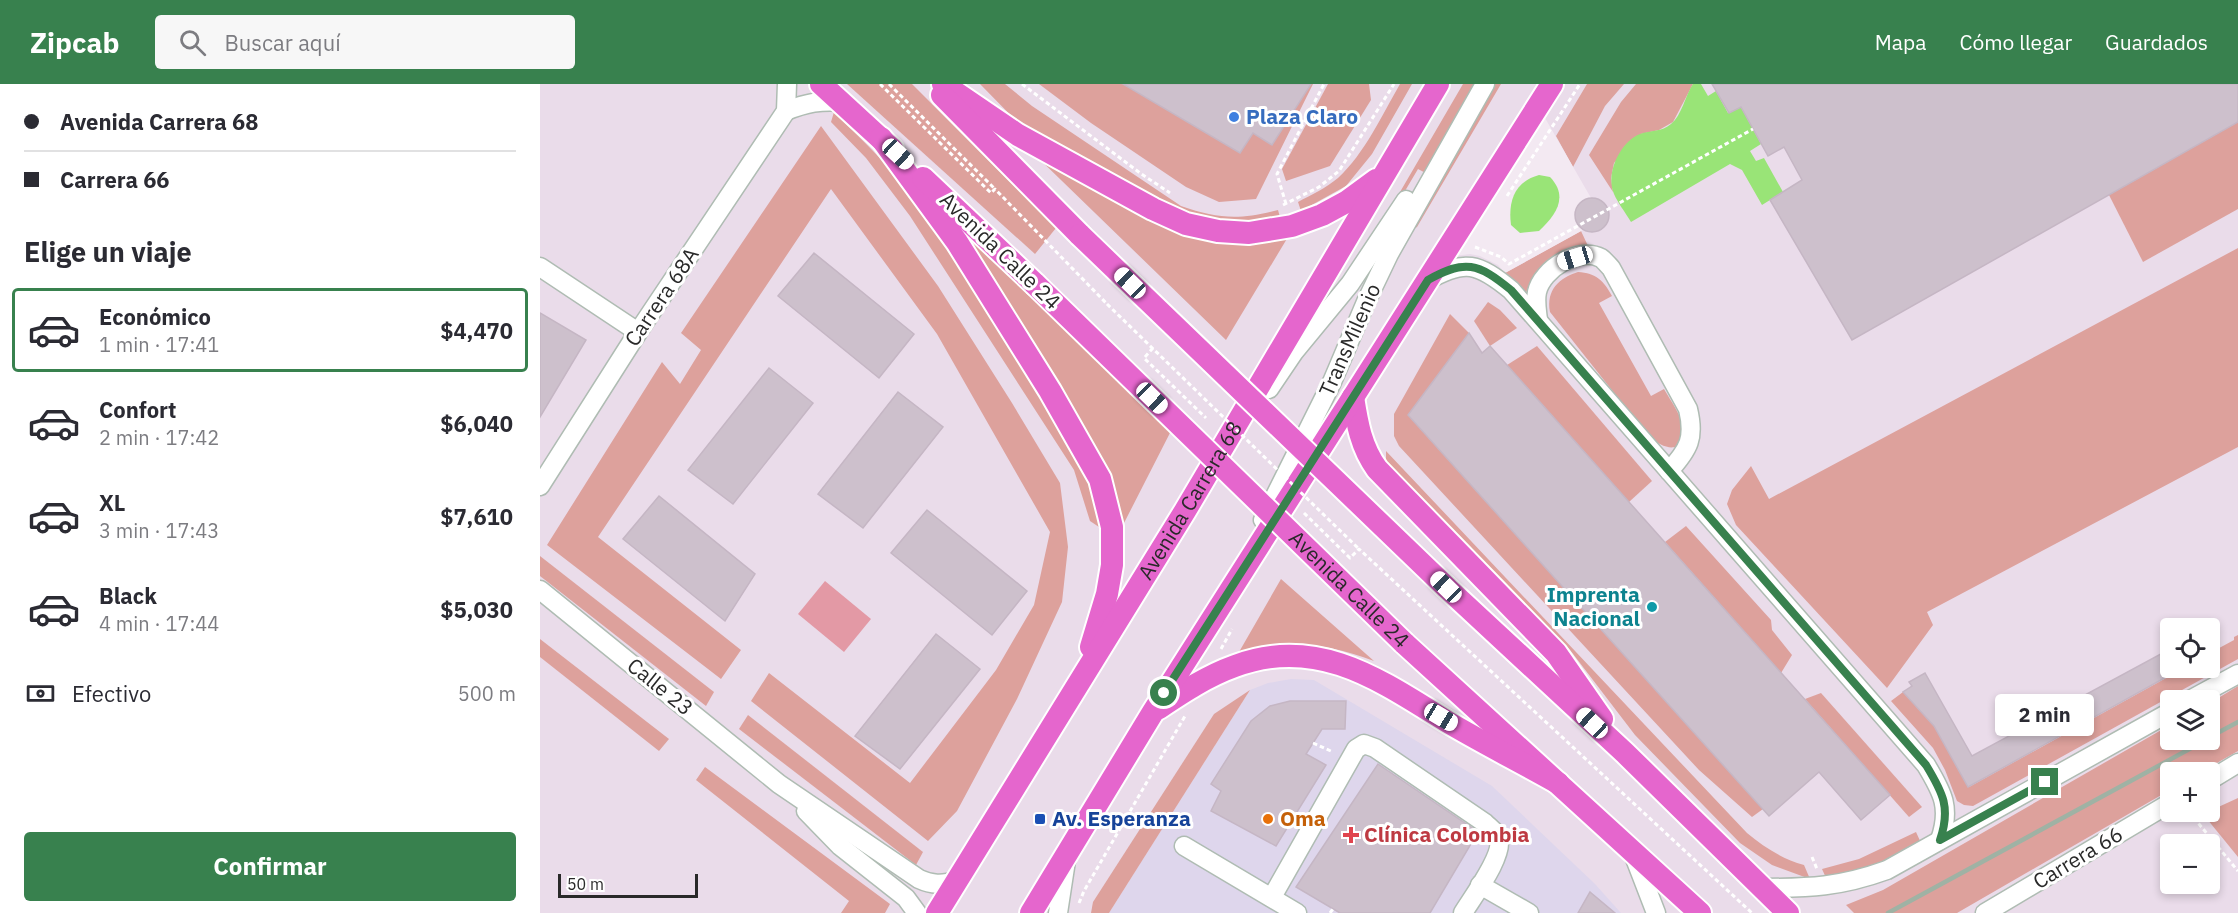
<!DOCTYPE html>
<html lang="es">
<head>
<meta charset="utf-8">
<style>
	body { margin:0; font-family:"IBM Plex Sans",sans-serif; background:#f7f7f7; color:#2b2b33; height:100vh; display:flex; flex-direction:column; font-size:22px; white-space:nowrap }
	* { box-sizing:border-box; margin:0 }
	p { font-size:20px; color:#7c7c81 }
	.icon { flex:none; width:33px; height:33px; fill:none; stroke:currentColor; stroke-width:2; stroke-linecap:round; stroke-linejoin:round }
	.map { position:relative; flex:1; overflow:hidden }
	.side { display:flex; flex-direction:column; background:#fff; width:540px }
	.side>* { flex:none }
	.hud { display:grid; align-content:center; height:132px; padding:0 24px; background:#fff }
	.fabs { position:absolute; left:1620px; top:534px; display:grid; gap:12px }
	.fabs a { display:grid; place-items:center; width:60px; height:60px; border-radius:6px; background:#fff; box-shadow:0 3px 9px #0003; font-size:30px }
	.scale { position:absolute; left:18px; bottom:15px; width:140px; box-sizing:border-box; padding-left:6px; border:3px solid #292929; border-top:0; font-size:16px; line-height:21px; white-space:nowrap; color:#292929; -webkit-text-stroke:4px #fff; paint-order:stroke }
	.end { position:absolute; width:27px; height:27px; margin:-14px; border:8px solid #38814e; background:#fff; box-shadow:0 0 0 3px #fff }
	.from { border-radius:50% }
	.bubble { position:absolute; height:42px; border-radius:6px; background:#fff; box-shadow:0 3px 9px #0003; font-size:20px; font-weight:700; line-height:42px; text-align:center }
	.car { position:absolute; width:18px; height:36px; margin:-18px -9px; border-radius:8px; box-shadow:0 0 4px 2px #0007; background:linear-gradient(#fff 24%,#345 0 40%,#fff 0 76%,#345 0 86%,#fff 0) }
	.hud b { display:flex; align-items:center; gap:21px; height:57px; font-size:22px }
	.hud b+b { border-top:2px solid #e1e1e2 }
	.hud i { width:15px; height:15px; background:#2b2b33 }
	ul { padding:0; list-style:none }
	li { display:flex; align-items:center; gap:18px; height:84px; margin:0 12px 9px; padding:0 12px; border:3px solid transparent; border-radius:6px }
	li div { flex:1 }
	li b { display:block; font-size:22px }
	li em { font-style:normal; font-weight:700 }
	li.active { border-color:#38814e }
	li>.icon { width:54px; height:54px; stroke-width:1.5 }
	h2 { padding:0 24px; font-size:27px; line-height:72px }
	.pay { display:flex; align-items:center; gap:15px; height:66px; padding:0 24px; font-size:22px }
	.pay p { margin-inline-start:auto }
	.cta { display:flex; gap:12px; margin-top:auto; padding:12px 24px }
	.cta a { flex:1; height:69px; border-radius:6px; background:#38814e; color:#fff; font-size:24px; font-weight:700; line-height:69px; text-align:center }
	header { display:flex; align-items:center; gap:36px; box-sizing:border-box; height:84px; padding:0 30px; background:#38814e; color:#fff }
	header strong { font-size:28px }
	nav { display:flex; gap:33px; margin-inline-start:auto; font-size:21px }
	.search { width:420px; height:54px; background:#f7f7f7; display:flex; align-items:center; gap:15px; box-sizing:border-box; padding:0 21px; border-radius:6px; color:#7c7c81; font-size:22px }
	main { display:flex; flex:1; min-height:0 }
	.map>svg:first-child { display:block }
	.medical { fill:#ded6ec }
	.green { fill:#dda19c }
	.pitch { fill:#e399a5 }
	.plaza { fill:#f3e9f2 }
	.water { fill:#99e477 }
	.building { fill:#cdc0cc; stroke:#c5b6c4; stroke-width:1.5 }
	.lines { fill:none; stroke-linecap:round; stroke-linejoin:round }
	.minor-casing { stroke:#afbcb3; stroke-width:21 }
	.major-casing { stroke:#fff; stroke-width:26 }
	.path { stroke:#fff; stroke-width:3; stroke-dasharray:4.5 3; stroke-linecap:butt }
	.minor { stroke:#fff; stroke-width:18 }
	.major { stroke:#e566cd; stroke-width:22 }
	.rail { stroke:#9fb2a4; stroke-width:4.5 }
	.major-bridge-casing { stroke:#fff; stroke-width:26; stroke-linecap:butt }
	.path-bridge { stroke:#fff; stroke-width:3; stroke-dasharray:4.5 3; stroke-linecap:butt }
	.major-bridge { stroke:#e566cd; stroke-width:22 }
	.route { stroke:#38814e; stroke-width:8 }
	.shop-dot { fill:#3f7fe0; stroke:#fff; stroke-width:2 }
	.culture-dot { fill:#0f9aa8; stroke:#fff; stroke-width:2 }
	.transit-dot { fill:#1a4fb4; stroke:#fff; stroke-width:2 }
	.food-dot { fill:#e8710a; stroke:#fff; stroke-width:2 }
	.health-dot { fill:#e0444e; stroke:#fff; stroke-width:2 }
	.labels { text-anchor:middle; stroke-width:6; stroke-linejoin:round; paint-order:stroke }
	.shop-label { font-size:21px; font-weight:bold; fill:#366cbe; stroke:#fff; text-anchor:start }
	.street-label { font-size:21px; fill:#292929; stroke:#fff }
	.culture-label { font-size:21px; font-weight:bold; fill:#0d838f; stroke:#fff; text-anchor:end }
	.transit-label { font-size:21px; font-weight:bold; fill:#164399; stroke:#fff; text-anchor:start }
	.food-label { font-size:21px; font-weight:bold; fill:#c56008; stroke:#fff; text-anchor:start }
	.health-label { font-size:21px; font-weight:bold; fill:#be3a42; stroke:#fff; text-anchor:start }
</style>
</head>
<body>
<header>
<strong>Zipcab</strong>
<div class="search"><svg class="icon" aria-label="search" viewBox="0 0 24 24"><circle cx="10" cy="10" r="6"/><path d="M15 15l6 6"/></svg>Buscar aquí</div>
<nav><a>Mapa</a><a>Cómo llegar</a><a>Guardados</a></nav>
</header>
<main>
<section class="side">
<div class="hud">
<b><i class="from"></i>Avenida Carrera 68</b>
<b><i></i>Carrera 66</b>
</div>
<h2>Elige un viaje</h2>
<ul>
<li class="active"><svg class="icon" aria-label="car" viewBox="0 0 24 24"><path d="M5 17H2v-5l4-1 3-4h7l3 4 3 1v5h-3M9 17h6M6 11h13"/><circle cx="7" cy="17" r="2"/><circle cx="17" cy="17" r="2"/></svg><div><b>Económico</b><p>1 min · 17:41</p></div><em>$4,470</em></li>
<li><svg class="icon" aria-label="car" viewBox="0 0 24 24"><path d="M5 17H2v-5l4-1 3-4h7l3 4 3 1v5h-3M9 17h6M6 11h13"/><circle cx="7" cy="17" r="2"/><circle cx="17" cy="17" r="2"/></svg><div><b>Confort</b><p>2 min · 17:42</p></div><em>$6,040</em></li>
<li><svg class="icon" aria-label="car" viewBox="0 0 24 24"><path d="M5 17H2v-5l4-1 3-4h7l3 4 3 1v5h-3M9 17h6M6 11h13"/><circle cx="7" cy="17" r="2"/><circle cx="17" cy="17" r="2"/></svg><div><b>XL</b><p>3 min · 17:43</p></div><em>$7,610</em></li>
<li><svg class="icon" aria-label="car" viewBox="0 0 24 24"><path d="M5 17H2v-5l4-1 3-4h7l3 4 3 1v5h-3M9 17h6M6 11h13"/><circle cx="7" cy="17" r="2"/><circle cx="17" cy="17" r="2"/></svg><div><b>Black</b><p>4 min · 17:44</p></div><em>$5,030</em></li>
</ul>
<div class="pay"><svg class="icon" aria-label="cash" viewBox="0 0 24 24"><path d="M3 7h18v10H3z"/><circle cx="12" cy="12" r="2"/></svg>Efectivo<p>500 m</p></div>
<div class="cta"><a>Confirmar</a></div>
</section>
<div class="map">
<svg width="1698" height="829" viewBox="0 0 1698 829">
	<rect width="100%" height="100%" fill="#eadcea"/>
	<polygon class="medical" points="751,595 774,596 952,702 1055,800 1081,829 569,829 710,606 728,599"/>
	<g class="green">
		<polygon points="307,0 372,0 516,144 495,170"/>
		<path d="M440,0H465L492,22L641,122C678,135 700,136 738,126L741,137L716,142L636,129L484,45Z"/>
		<polygon points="499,0 583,0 700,69 713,49 732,61 771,0 773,0 716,115 679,118 646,103 551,39"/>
		<polygon points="788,0 829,0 831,16 790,82 746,97 742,85"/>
		<path d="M860,0H872L832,70L806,102L761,127L758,118C771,111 786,104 798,94C825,69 842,31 860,0Z"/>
		<polygon points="923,0 961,0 877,143 872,146 897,95 878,85 849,134 846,132"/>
		<polygon points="1047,0 1084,0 1065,22 1033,83 1016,52"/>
		<polygon points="1096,0 1153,0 1133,38 1119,46 1101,50 1074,79 1071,94 1073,108 1049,71 1081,18"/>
		<path d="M294,28C323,57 354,86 378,119C436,202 484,290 538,375L548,398L562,445L550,437L534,386L370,132L326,74L291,38Z"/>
		<polygon points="1698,38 1698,125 1603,178 1569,111"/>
		<polygon points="281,42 398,202 472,319 520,399 528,463 522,518 477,615 417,727 388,757 211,617 229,589 370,699 456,586 494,521 510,448 397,250 291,105 58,453 201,566 181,595 7,461 122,278 140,300 161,266 141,249"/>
		<polygon points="489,65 638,144 748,153 686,256"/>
		<polygon points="410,133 632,345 583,441 579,419 566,384"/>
		<path d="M1041,147L1048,162C1021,175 996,180 986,209L965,189Z"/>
		<polygon points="1698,164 1698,363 1387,528 1393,541 1347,604 1196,441 1187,420 1192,406 1211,382 1229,415"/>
		<path d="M1038,188C1056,189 1064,197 1072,212L1059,219L1111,312L1124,305C1129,314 1143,334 1143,343C1145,372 1124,365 1109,353L1010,228C1006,206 1019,194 1038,188Z"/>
		<polygon points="948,218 960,226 977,244 950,262 934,237"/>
		<polygon points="910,230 929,249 868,331 1223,725 1212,733 1159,686 859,362 854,352 854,330"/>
		<polygon points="997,262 1112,397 1089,418 967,281"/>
		<path d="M846,367L1207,749C1224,763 1242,775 1264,781L1270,795L1232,781L1200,759L1095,651L1030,566L846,381Z"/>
		<polygon points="1146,442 1231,536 1232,546 1252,571 1241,589 1125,458"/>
		<polygon points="0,472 174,608 166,622 0,492"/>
		<path d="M741,495L834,577C780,557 755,558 699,568Z"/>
		<polygon points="1698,551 1698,575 1433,722 1424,721 1417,717 1405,686 1393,664 1351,617 1363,608 1394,642 1429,703 1644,584 1670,584 1670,569 1694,556 1694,553"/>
		<polygon points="0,555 129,655 119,667 0,573"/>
		<polygon points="1698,602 1698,667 1661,688 1630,688 1630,706 1417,829 1314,829 1306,821 1343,806 1630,641 1630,656 1670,656 1670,619"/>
		<polygon points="710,606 569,829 551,829 553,818 674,630"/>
		<polygon points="1281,609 1382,723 1369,733 1265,615"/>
		<polygon points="208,631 383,768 376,781 199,645"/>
		<polygon points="165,683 350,820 345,829 301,829 309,817 156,696"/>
		<polygon points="1698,714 1698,773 1663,730"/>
		<polygon points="1376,748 1381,759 1336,782 1287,796 1282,785 1319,775"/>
	</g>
	<polygon class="pitch" points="285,497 331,535 304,568 258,530"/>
	<polygon class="plaza" points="1005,34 1051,114 1042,117 1035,126 1035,137 1043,146 965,189 958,181 940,172 930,170 914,172 914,169"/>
	<g class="water">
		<path d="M1153,0H1161L1168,12L1176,7L1188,29L1201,23L1221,60L1210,67L1216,77L1224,74L1243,108L1222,121L1202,86L1190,80L1091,138C1085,128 1078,119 1074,110C1065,90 1080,58 1100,50C1110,46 1122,48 1131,40C1142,31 1145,12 1153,0Z"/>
		<path d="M999,91L1010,93C1029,113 1016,131 999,147L980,149L971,141C968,118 974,98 999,91Z"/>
	</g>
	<g class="building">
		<polygon points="583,0 771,0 732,61 713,49 700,69"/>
		<polygon points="1172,0 1698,0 1698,38 1312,256 1230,116 1262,96 1244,63 1228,72 1201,23 1189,29"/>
		<circle cx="1052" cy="131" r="17"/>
		<polygon points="274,169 374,250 339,294 238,212"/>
		<polygon points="0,229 46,256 0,333"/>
		<polygon points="929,249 942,269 950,262 1350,711 1321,736 1279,688 1229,732 868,331"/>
		<polygon points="229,284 273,319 193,420 148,386"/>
		<polygon points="358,308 403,343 323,444 278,410"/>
		<polygon points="119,412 215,490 185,537 83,455"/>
		<polygon points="387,426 487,507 452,551 351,469"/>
		<polygon points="396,550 440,585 360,685 315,652"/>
		<polygon points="1630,565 1630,591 1428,703 1394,642 1363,608 1372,602 1369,598 1385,589 1432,672"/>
		<polygon points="750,617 806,617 805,645 782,645 766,670 786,681 736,762 671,727 681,707 671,700 711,637 730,622"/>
		<polygon points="838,680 938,748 890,829 800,829 756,803"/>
		<polygon points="1050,808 1075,829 1038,829"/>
	</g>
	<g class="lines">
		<defs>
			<g id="minor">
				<path d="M246,27C266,19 281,16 302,18"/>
				<polyline points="0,183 98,248"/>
				<path d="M888,196C925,175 938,179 971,206L1386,681C1403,709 1411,724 1400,756"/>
				<path d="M998,236C997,227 995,217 997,208C1002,185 1039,162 1061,174C1064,176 1068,181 1071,184L1148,325C1155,354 1149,365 1129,387"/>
				<polyline points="729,305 754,268 810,200 866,116"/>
				<polyline points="0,402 98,248 246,27 247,0"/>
				<polyline points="723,436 792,298 826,218 849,170 945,0"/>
				<path d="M0,506L239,700L379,795C392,801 402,801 417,797"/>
				<polyline points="1650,616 1698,590"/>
				<polyline points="1670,696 1698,679"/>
				<polyline points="266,727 300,762 366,814 377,829"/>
				<polyline points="644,762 757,829"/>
				<polyline points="1094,772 1116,829"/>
				<polyline points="940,801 989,829"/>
				<path d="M1221,804C1270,804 1300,803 1347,786L1630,628"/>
				<path d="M732,813L816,665L824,660L835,664L945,739C949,743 956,748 958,753C966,769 932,814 923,829"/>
				<polyline points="518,829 526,777"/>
				<polyline points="1445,829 1630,719"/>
			</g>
			<g id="major">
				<polyline points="281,0 352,65"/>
				<polyline points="403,0 478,51 613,125 646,140 678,147 709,149 752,142 782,131 806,118 836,96"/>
				<polyline points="402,11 540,151"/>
				<polyline points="341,54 417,158 510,307 560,395 572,443 572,481 567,510 551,563"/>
				<polyline points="383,94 495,200"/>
				<path d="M813,313C817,339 821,363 837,385L1016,569L1062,635"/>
				<polyline points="906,503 1085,669 1248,829"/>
				<polyline points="864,559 1160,829"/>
				<path d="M619,624C643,608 667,592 695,582C777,551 840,596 906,637C943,659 981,678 1018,699"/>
				<path id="s1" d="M397,829L645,427L898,0"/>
				<polyline points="491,829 613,628 1012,0"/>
			</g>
		</defs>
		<use href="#minor" class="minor-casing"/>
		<use href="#major" class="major-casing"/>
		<g class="path">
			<polyline points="340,0 451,109 455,105 567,220"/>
			<polyline points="349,0 455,105"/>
			<polyline points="482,0 600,89 630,109"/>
			<polyline points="967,112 1040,0"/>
			<polyline points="746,120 737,90 784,0"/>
			<polyline points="743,121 779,103 799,87 854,0"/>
			<polyline points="935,163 961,173 969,180 1213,45"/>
			<polyline points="613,264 604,274 666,334"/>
			<polyline points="764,429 810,474 819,465 1212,829"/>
			<polyline points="681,565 692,545"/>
			<polyline points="773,659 793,668"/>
			<polyline points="1649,728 1698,787"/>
			<polyline points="1272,773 1277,785"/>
			<polyline points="539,819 544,807 645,632"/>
			<polyline points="790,829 793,825"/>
		</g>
		<use href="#minor" class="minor"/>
		<use href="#major" class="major"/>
		<g class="rail">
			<polyline points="1670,653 1698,638"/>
			<polyline points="1348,829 1666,656"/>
		</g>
		<defs>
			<g id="major-bridge">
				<polyline points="540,151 906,503"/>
				<path id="s2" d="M495,200L864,559"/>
			</g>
		</defs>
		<use href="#major-bridge" class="major-bridge-casing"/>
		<polyline class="path-bridge" points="567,220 819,465"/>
		<use href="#major-bridge" class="major-bridge"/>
	</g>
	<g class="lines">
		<path class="route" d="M624,609L888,196C925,175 938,179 971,206L1386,681C1403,709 1411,724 1400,756L1505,698"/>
	</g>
	<circle class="shop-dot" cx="694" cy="33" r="6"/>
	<circle class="culture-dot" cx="1112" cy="523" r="6"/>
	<rect class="transit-dot" x="494" y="729" width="12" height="12" rx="3"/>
	<circle class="food-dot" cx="728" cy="735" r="6"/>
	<path class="health-dot" d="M808 742h6v6h6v6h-6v6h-6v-6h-6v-6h6z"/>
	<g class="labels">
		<g class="shop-label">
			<text x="706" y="40">Plaza Claro</text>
		</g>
		<g class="street-label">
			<text transform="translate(460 167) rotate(44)" y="7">Avenida Calle 24</text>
			<text transform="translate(122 213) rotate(-56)" y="7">Carrera 68A</text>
			<text transform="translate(810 256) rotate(-66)" y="7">TransMilenio</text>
			<text dy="7" stroke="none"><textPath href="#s1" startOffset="484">Avenida Carrera 68</textPath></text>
			<text dy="7" stroke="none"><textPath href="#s2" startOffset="438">Avenida Calle 24</textPath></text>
			<text transform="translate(120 603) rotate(39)" y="7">Calle 23</text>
			<text transform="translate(1538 774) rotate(-31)" y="7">Carrera 66</text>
		</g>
		<g class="culture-label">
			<text x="1100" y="518">Imprenta<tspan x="1100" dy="24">Nacional</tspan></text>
		</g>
		<g class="transit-label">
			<text x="512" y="742">Av. Esperanza</text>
		</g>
		<g class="food-label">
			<text x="740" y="742">Oma</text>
		</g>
		<g class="health-label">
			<text x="824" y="758">Clínica Colombia</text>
		</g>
	</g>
</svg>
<div class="fabs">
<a><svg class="icon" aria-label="locate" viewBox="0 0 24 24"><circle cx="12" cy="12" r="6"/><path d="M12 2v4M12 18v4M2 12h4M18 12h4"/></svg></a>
<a><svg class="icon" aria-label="layers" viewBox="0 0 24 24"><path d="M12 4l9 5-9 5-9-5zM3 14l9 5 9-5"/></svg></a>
<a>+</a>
<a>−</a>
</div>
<div class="scale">50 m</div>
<i class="end from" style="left:624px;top:609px"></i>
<i class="end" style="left:1505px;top:698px"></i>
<div class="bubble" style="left:1455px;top:610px;width:99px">2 min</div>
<i class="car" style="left:358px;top:70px;rotate:133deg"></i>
<i class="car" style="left:1035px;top:174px;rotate:253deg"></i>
<i class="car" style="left:590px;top:199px;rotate:314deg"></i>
<i class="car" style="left:612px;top:314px;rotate:134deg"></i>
<i class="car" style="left:906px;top:503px;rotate:314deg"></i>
<i class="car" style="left:901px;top:633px;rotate:121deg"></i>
<i class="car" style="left:1052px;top:639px;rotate:313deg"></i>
</div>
</main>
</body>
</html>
